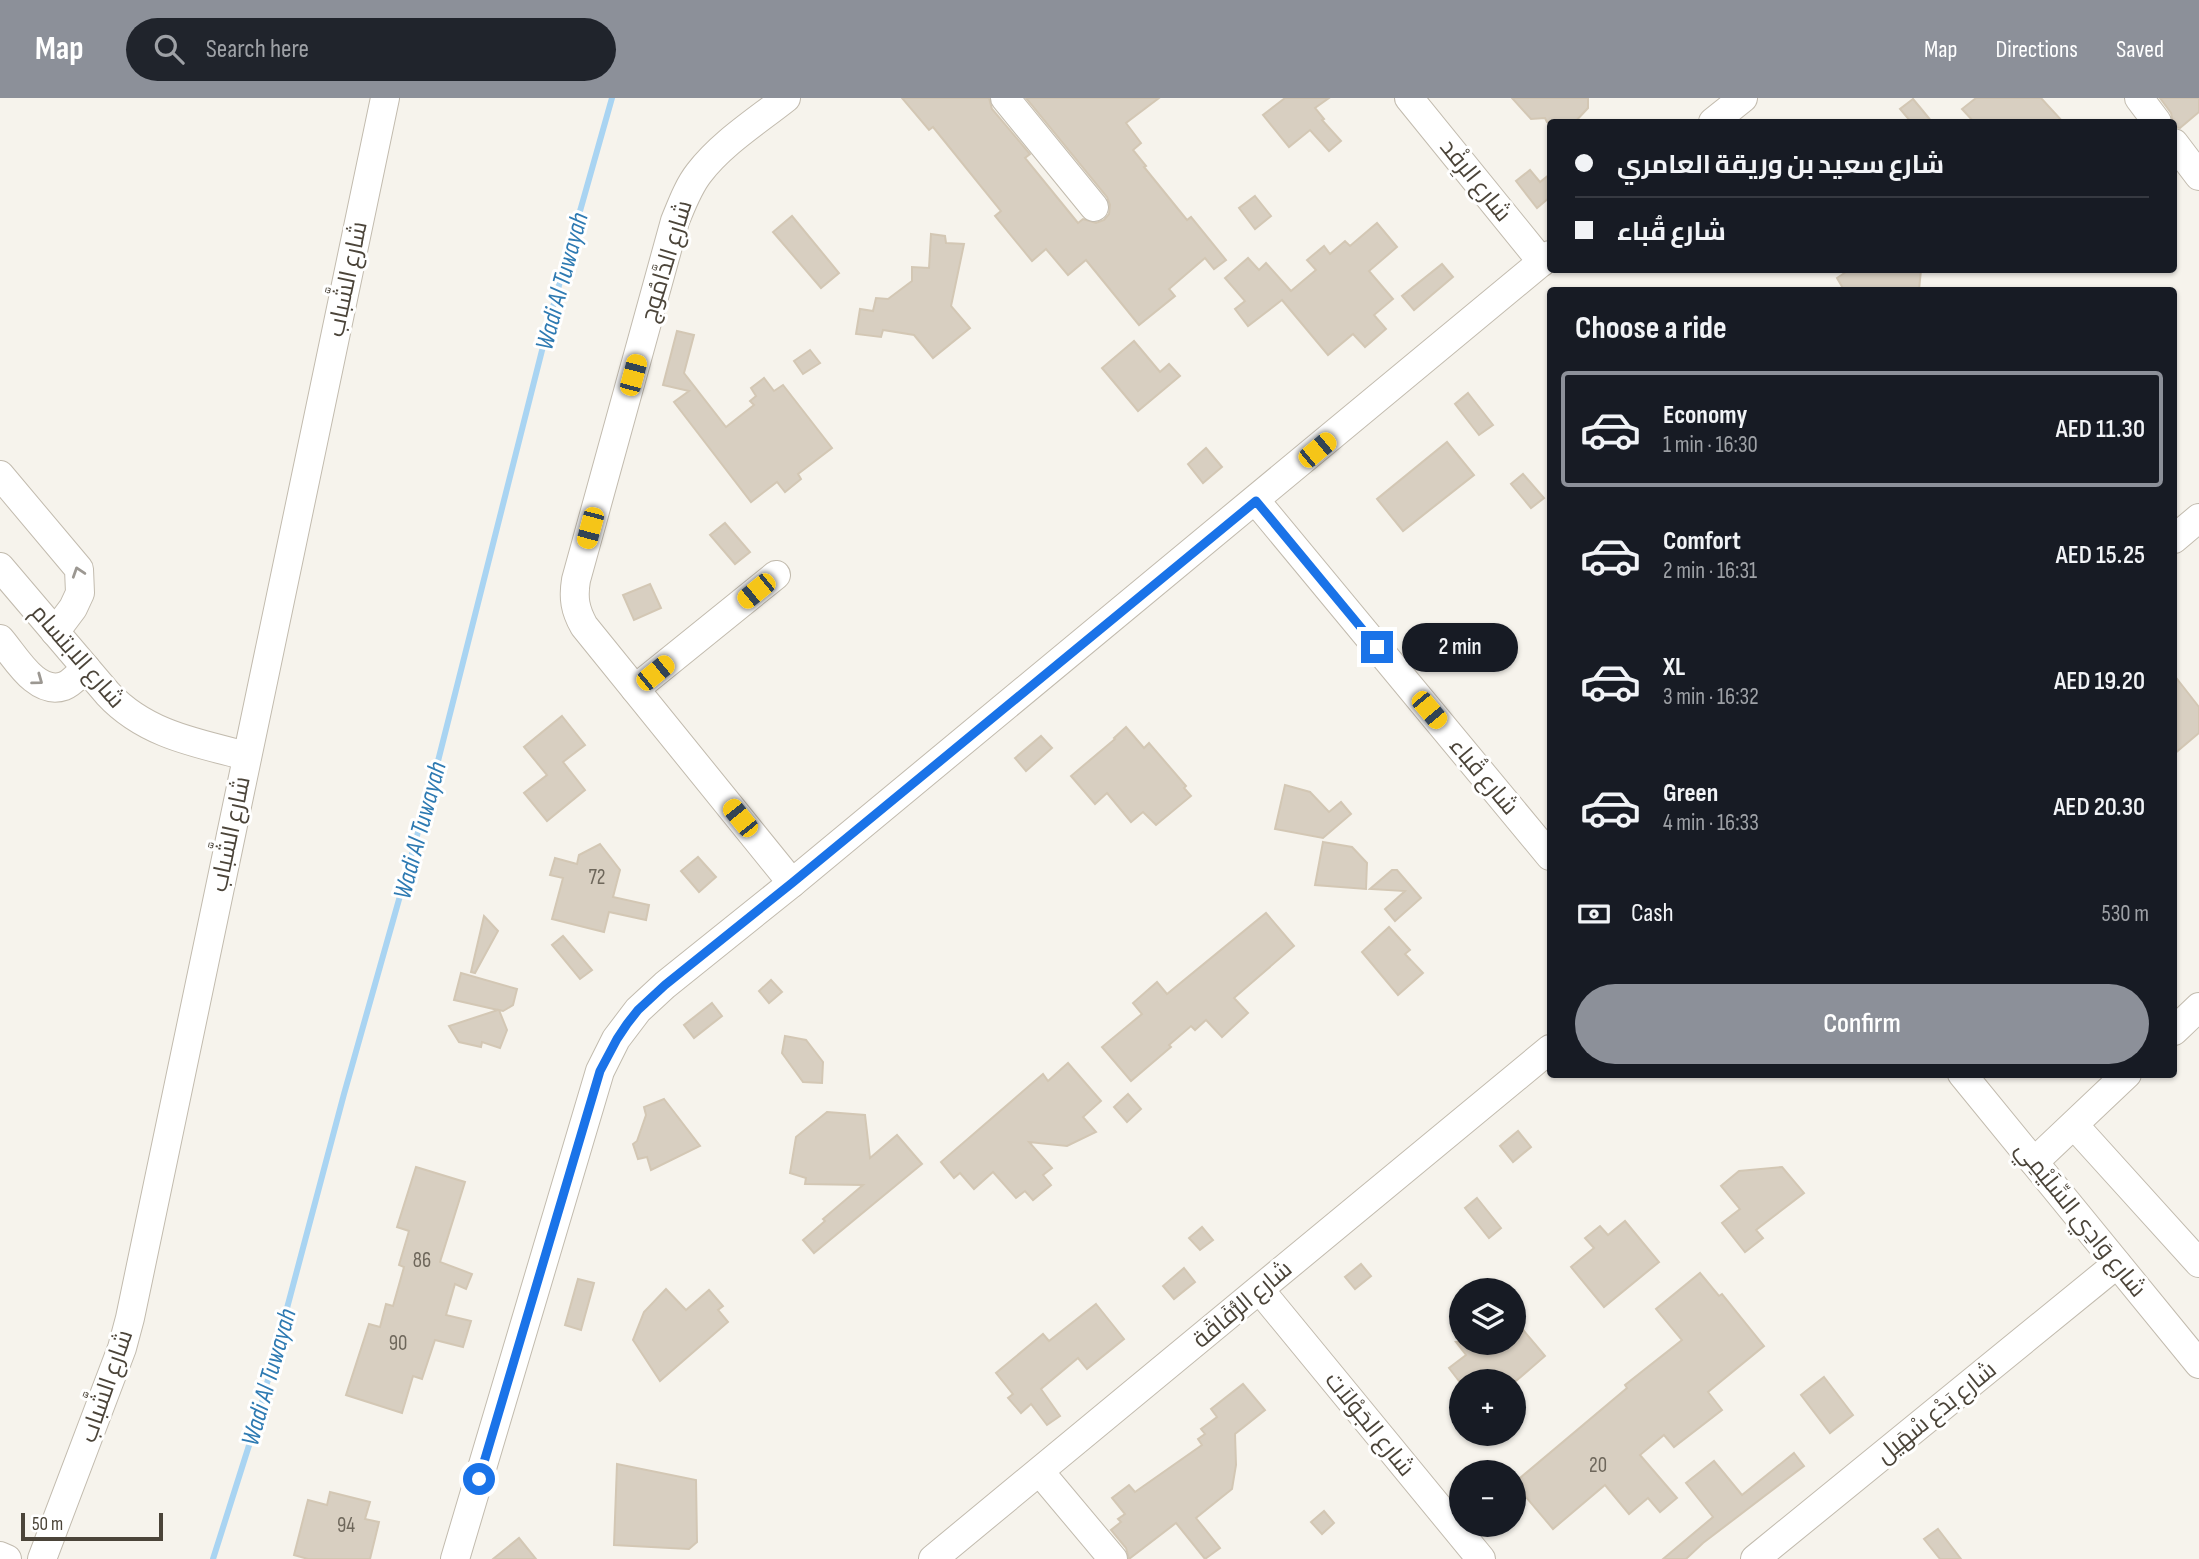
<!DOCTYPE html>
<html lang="en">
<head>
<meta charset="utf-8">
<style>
	body { margin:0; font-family:"Sofia Sans Condensed",Cairo,sans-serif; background:#20242c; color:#f1f3f6; height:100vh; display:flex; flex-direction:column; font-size:26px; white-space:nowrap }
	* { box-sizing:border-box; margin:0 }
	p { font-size:23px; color:#9ea1a6 }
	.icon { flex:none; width:38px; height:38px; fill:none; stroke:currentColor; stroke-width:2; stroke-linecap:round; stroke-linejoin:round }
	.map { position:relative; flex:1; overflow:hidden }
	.details { position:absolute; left:1547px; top:189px; width:630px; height:791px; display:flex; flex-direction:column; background:#171b24; border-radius:7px; box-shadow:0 2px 5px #0004 }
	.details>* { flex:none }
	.hud { position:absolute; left:1547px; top:21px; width:630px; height:154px; border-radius:7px; box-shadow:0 2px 5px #0004; display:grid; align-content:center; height:154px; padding:0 28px; background:#171b24 }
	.controls { position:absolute; left:1449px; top:1180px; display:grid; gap:14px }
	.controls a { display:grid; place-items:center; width:77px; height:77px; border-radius:50%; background:#171b24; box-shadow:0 2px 5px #0004; font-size:35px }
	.scale { position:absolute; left:21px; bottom:18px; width:142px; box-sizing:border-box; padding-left:7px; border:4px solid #4b4439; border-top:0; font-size:19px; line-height:24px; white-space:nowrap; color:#4b4439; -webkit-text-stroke:5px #fff; paint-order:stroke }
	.end { position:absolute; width:32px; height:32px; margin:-16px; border:9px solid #1a73e8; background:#fff; box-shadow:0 0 0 4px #fff }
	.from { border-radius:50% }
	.bubble { position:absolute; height:49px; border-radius:24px; background:#171b24; box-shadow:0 2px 5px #0004; font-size:23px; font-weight:600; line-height:49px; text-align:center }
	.car { position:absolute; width:21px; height:42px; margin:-21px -10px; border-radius:9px; box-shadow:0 0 5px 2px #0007; background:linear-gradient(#f5c518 24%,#345 0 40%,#f5c518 0 76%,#345 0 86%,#f5c518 0) }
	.hud b { display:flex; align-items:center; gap:24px; height:66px; font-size:26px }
	.hud b+b { border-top:2px solid #363941 }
	.hud i { width:18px; height:18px; background:#f1f3f6 }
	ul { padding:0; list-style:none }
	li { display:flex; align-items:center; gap:21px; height:116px; margin:0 14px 10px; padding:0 14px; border:4px solid transparent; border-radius:7px }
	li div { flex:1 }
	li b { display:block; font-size:26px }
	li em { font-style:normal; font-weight:600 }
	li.selected { border-color:#8c9099 }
	li>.icon { width:63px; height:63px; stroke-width:1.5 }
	h2 { padding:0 28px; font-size:32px; line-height:84px }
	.pay { display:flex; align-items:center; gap:18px; height:77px; padding:0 28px; font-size:26px }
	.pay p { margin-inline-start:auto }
	.button { display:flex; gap:14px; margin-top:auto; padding:14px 28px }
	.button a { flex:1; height:80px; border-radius:42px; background:#8c9099; color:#fff; font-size:28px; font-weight:600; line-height:80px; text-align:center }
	header { display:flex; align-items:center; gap:42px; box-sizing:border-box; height:98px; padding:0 35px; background:#8c9099; color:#fff }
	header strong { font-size:33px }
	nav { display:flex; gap:38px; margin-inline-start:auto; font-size:24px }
	.search { width:490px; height:63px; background:#20242c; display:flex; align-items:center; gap:18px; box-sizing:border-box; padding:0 24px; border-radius:38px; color:#9ea1a6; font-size:26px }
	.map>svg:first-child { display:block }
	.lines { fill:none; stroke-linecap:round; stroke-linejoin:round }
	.stream { stroke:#a9d4f2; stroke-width:6 }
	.building { fill:#d8cfc1; stroke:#d3c7b4; stroke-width:2 }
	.minor-casing { stroke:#c2bbae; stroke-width:30 }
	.minor { stroke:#fff; stroke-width:28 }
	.oneway { stroke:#9c9892 }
	.route { stroke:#1a73e8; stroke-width:9 }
	.labels { text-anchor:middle; stroke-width:6; stroke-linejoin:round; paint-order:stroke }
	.number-label { font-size:21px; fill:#6e675b }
	.street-label { font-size:24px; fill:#4b4439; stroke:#fff }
	.water-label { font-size:26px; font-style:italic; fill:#2e7ab2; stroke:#fff }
</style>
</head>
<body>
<header>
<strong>Map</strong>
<div class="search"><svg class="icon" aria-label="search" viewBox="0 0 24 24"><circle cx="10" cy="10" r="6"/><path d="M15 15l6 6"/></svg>Search here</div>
<nav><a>Map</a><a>Directions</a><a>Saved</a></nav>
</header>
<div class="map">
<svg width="2199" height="1461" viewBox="0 0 2199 1461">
	<rect width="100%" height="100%" fill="#f6f3ec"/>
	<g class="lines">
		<polyline class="stream" points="213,1461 258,1319 344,996 437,667 554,205 612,0"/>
	</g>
	<g class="building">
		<polygon points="902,0 989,0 992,11 1030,56 1025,60 1078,125 1083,121 1096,125 1104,122 1109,116 1110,107 1107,99 1026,0 1159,0 1126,25 1141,45 1133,52 1146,68 1144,69 1187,122 1191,119 1226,162 1214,171 1205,160 1169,191 1175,198 1139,227 1086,162 1068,177 1046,151 1032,163 995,118 1001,113 933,29 929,32"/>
		<polygon points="1285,0 1329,0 1315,10 1324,21 1322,22 1341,43 1329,53 1310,32 1289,49 1263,17"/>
		<polygon points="1512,0 1588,0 1588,10 1575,24 1547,24 1545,20 1531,21"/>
		<polygon points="1976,0 2041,0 2063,24 1974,24 1962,11"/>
		<polygon points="2160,0 2199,0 2199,14 2180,30 2174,29 2171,15"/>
		<polygon points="1913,1 1923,13 1932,24 1911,24 1900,11"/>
		<polygon points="1530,72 1540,84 1550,76 1550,99 1537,110 1516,83"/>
		<polygon points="1255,98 1271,118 1255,131 1239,110"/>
		<polygon points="792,118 839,175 821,190 773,134"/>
		<polygon points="1377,125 1397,149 1369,173 1393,201 1374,217 1386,231 1365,249 1353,236 1328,257 1282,202 1248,228 1235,211 1245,203 1225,180 1248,160 1259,172 1266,165 1291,193 1316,172 1307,162 1324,148 1330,156 1345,143 1350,148"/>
		<polygon points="931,136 945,138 946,145 964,146 951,208 970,230 933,260 914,237 883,232 881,239 856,236 860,211 873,213 876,200 888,201 912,183 912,169 929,170"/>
		<polygon points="1442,166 1453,179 1414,212 1402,198"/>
		<polygon points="1849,172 1921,172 1919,192 1844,192 1837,180"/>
		<polygon points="677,233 694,237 684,275 726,329 754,307 750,303 756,298 751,290 764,280 774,293 783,287 832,350 798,376 801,381 785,394 777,384 751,404 674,304 689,293 663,287"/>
		<polygon points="1134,243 1160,274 1169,266 1180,278 1138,313 1102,270"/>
		<polygon points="810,252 820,265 803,276 794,263"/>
		<polygon points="1468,295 1493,327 1479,337 1455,306"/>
		<polygon points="1447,344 1474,377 1403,433 1377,401"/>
		<polygon points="1206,350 1222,369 1203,385 1188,366"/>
		<polygon points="1523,376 1544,400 1531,410 1511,386"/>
		<polygon points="725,425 750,454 735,466 710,437"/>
		<polygon points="650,486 661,510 634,522 623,497"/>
		<polygon points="2174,577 2199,609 2199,635 2174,656"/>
		<polygon points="562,618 585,647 563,664 585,692 547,723 524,695 547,677 524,649"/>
		<polygon points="1126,629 1144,650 1149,645 1186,688 1184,690 1191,698 1156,727 1143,714 1131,724 1107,695 1095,706 1071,678 1115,641 1114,640"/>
		<polygon points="1041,638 1052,650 1026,673 1015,660"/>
		<polygon points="1285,687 1310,694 1329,714 1341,704 1351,716 1323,740 1275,731"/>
		<polygon points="1323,744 1352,749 1367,765 1366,791 1315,787"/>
		<polygon points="600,746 620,772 613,799 649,807 646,822 609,814 604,834 552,821 563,780 550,777 555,760 577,766 579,757"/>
		<polygon points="698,759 716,779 699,794 681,773"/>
		<polygon points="1392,772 1397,772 1421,800 1395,823 1385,811 1405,793 1370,791"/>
		<polygon points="1266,815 1294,848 1234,900 1248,915 1222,939 1206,922 1195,932 1191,928 1169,947 1171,949 1131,983 1102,949 1142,916 1133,905 1157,884 1167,896"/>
		<polygon points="484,818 498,833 475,875 471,874"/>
		<polygon points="1389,829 1410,852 1405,856 1423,875 1398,897 1362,854"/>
		<polygon points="563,838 592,872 580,881 552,847"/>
		<polygon points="461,875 517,891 513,907 503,913 499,912 507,932 500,950 482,944 481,949 459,944 449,928 498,912 454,902"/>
		<polygon points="771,882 782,894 769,905 759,893"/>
		<polygon points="712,905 722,918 694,940 684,927"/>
		<polygon points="785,938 806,942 823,964 822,985 803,984 782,955"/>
		<polygon points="1068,965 1101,1003 1083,1019 1096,1034 1067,1048 1029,1044 1052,1070 1043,1077 1051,1087 1033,1102 1025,1093 1016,1100 993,1074 974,1091 960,1075 954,1080 941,1064 1043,976 1048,983"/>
		<polygon points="1128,996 1141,1011 1127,1024 1114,1009"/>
		<polygon points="664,1001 700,1048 651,1072 647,1059 638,1061 633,1046 637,1043 646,1017 644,1009"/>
		<polygon points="827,1014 865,1017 870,1060 897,1037 922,1066 814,1155 803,1142 825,1123 823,1121 863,1087 805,1086 806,1080 790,1075 796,1039"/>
		<polygon points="1518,1033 1531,1049 1513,1064 1500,1048"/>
		<polygon points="416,1069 465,1084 440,1164 472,1176 466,1191 455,1186 446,1217 471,1223 463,1249 435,1242 422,1281 413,1278 402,1315 346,1297 369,1226 380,1229 386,1206 393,1208 404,1169 399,1167 409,1133 397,1129"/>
		<polygon points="1782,1069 1804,1095 1756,1132 1763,1140 1745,1154 1722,1125 1740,1111 1721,1088 1739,1073"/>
		<polygon points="1477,1100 1501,1130 1489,1140 1465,1110"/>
		<polygon points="1625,1123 1659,1164 1604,1209 1571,1169 1594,1150 1585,1140 1600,1128 1608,1137"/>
		<polygon points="1202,1129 1213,1142 1200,1152 1189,1140"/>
		<polygon points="1361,1166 1371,1178 1355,1191 1345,1179"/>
		<polygon points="1184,1170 1195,1184 1174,1201 1163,1188"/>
		<polygon points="1700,1175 1719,1198 1722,1196 1764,1248 1708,1294 1722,1312 1674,1349 1664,1337 1640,1357 1677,1400 1660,1414 1648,1400 1629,1416 1605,1387 1553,1431 1514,1385 1627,1290 1625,1287 1682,1242 1656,1211"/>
		<polygon points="578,1181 594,1185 581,1232 565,1227"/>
		<polygon points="666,1191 686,1212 709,1192 723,1208 718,1212 728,1224 660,1283 633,1242 644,1214"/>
		<polygon points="1096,1206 1124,1241 1087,1271 1078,1260 1041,1291 1060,1318 1047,1327 1031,1306 1021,1315 1008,1300 1013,1296 996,1275 1043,1236 1049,1243"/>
		<polygon points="1514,1221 1545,1258 1516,1283 1459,1283 1449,1270 1466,1257 1456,1244 1514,1244"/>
		<polygon points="1824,1279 1853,1317 1830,1335 1801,1297"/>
		<polygon points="1243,1286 1265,1312 1235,1336 1236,1367 1232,1391 1196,1420 1220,1450 1205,1461 1176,1425 1129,1461 1126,1450 1111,1432 1121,1424 1118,1421 1125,1416 1112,1400 1129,1387 1135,1394 1202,1347 1198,1341 1205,1336 1201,1331 1217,1319 1211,1311"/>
		<polygon points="1794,1355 1804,1368 1703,1445 1686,1461 1663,1461 1713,1419 1686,1385 1714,1363 1742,1397"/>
		<polygon points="617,1366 696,1382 697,1444 689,1451 614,1447"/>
		<polygon points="330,1394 370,1404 365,1421 379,1424 370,1461 308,1461 294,1457 308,1402 327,1407"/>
		<polygon points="1324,1413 1334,1425 1322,1436 1311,1424"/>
		<polygon points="1938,1431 1961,1461 1940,1461 1924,1441"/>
		<polygon points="519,1440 536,1461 493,1461"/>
	</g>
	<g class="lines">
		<defs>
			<g id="minor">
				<path d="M786,0C757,23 722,45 699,75C688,89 682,106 675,123L576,482C573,500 575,512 584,528L792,785"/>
				<polyline points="1005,0 1094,109"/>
				<polyline points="1409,0 1542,164"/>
				<polyline points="2139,0 2157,24"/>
				<polyline points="1713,24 1743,0"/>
				<polyline points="2174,45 2199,78"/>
				<polyline points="0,377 79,471 80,495 73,510 55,534"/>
				<polyline points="1256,403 1550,758"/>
				<polyline points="2174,441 2199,420"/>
				<path d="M0,469L108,596C145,636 196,645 247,658"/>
				<path d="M0,541C15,558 36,598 64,588C72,585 79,576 86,570"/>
				<polyline points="635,591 776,477"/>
				<polyline points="2174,933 2199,909"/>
				<polyline points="1962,976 2199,1266"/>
				<polyline points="2074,1027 2199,1165"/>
				<polyline points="2034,1064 2127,976"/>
				<polyline points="1260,1192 1481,1461"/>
				<polyline points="1040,1374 1113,1461"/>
				<polyline points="0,1458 7,1461"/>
				<polyline points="42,1461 122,1250 130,1220 385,0"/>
				<polyline points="455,1461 600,973 616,941 638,912 665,887 792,785 1550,157"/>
				<polyline points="933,1461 1550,951"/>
				<polyline points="1755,1461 2117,1166"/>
			</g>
		</defs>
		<use href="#minor" class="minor-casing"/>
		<use href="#minor" class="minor"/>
	</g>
	<defs><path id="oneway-chevron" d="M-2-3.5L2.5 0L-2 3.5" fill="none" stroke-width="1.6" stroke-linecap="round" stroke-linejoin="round" transform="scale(1.75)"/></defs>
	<g class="oneway">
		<use href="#oneway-chevron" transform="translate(78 474) rotate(-108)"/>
		<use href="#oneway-chevron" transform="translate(38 582) rotate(36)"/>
	</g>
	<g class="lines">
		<polyline class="route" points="479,1381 600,973 617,941 627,926 638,912 665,887 792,785 1256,403 1377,549"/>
	</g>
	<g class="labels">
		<g class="number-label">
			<text x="597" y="786">72</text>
			<text x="422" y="1169">86</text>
			<text x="398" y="1252">90</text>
			<text x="1598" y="1374">20</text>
			<text x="346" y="1434">94</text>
		</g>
		<g class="street-label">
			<text transform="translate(1476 82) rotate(51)" y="8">شارع الرِفْد</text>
			<text transform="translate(666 163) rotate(-73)" y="8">شارع الدَّامُوج</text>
			<text transform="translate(347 181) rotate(-78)" y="8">شارع الشَّباب</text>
			<text transform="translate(78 558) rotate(49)" y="8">شارع الابتسام</text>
			<text transform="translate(1484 678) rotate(50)" y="8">شارع قُباء</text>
			<text transform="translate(230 736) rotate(-78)" y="8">شارع الشَّباب</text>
			<text transform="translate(2081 1121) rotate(51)" y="8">شارع وَادِي السِّلَيْمِي</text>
			<text transform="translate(1242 1206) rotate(-40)" y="8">شارع الرُّفَاقَة</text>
			<text transform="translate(106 1288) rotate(-71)" y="8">شارع الشَّباب</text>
			<text transform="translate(1936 1314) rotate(-39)" y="8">شارع بَدْع سْهَيل</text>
			<text transform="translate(1370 1326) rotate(51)" y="8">شارع الجَوْلاَت</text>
		</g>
		<g class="water-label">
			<text transform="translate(561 183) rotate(-75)" y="9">Wadi Al Tuwayah</text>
			<text transform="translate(419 732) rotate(-75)" y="9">Wadi Al Tuwayah</text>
			<text transform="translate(268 1279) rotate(-74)" y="9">Wadi Al Tuwayah</text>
		</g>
	</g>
</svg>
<div class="controls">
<a><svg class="icon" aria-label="layers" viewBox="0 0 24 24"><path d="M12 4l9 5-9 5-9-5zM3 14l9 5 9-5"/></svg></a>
<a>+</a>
<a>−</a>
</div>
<div class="scale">50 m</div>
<i class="end from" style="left:479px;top:1381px"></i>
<i class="end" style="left:1377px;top:549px"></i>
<div class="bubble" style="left:1402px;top:525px;width:116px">2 min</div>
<i class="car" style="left:633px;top:277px;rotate:15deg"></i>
<i class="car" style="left:1317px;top:352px;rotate:50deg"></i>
<i class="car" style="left:590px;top:430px;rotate:195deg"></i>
<i class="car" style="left:756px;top:493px;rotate:231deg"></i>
<i class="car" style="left:655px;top:575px;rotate:51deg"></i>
<i class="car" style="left:1429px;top:612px;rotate:140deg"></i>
<i class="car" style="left:740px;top:720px;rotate:321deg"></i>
<div class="hud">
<b><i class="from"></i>شارع سعيد بن وريقة العامري</b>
<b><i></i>شارع قُباء</b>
</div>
<section class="details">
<h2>Choose a ride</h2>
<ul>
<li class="selected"><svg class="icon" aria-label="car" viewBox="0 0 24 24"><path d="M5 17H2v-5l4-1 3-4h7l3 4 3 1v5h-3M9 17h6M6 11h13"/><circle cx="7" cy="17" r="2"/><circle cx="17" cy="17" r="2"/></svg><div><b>Economy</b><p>1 min · 16:30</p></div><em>AED 11.30</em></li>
<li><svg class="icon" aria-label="car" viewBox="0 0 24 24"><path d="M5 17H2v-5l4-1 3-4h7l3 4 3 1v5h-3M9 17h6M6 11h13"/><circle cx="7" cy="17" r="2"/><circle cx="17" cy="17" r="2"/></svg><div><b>Comfort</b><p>2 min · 16:31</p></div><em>AED 15.25</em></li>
<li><svg class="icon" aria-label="car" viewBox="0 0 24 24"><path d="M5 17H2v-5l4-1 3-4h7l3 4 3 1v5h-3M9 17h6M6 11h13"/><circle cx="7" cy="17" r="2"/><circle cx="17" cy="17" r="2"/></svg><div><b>XL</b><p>3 min · 16:32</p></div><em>AED 19.20</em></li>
<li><svg class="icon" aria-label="car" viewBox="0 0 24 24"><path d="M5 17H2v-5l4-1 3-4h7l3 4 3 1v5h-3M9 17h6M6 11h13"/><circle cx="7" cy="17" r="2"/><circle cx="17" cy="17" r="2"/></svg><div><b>Green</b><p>4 min · 16:33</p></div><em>AED 20.30</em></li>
</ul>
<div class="pay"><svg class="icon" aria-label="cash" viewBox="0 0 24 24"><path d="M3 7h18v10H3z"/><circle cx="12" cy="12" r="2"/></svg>Cash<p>530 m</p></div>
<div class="button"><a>Confirm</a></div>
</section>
</div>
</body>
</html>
